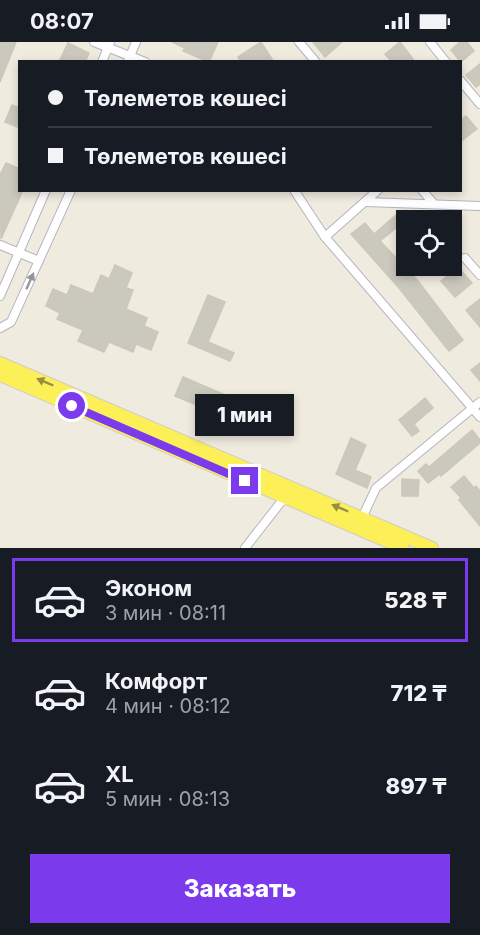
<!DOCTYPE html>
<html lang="ru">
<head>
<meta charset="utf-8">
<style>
	body { margin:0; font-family:Inter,sans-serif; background:#242831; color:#f1f3f6; height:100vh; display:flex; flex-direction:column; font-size:22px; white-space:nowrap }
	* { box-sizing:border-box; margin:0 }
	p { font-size:20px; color:#9ea1a6 }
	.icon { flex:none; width:33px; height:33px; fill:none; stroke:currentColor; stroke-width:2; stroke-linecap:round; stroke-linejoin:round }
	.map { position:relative; height:506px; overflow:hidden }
	.panel { display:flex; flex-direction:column; background:#171b24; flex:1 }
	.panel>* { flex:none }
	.hud { position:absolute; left:18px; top:18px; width:444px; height:132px; border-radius:0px; box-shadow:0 3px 9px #0003; display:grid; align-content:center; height:132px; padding:0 30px; background:#171b24 }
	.buttons { position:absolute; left:396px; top:168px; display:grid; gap:12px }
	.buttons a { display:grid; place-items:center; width:66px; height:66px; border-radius:0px; background:#171b24; box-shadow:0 3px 9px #0003; font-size:30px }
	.end { position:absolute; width:27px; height:27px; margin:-14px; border:8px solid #7c3aed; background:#fff; box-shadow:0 0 0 3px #fff }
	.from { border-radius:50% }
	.bubble { position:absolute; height:42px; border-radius:0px; background:#171b24; box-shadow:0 3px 9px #0003; font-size:20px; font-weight:800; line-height:42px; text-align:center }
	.hud b { display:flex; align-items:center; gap:21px; height:57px; font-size:22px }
	.hud b+b { border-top:2px solid #363941 }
	.hud i { width:15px; height:15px; background:#f1f3f6 }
	ul { padding:10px 0 0; list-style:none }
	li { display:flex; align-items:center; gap:18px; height:84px; margin:0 12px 9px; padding:0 18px; border:3px solid transparent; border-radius:0px }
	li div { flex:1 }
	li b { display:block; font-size:22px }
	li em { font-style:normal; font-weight:800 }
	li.on { border-color:#7c3aed }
	li>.icon { width:54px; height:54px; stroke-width:1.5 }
	.action { display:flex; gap:12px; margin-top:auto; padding:12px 30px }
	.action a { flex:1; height:69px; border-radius:0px; background:#7c3aed; color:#fff; font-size:24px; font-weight:800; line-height:69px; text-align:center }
	.status { display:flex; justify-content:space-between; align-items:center; height:42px; padding:0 30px; background:#171b24; direction:ltr }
	.status svg { height:16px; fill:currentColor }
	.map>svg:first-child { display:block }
	.building { fill:#cbc9be; stroke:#ccc8b8; stroke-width:1.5 }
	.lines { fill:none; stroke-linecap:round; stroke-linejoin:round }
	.street-casing { stroke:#b3b4c2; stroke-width:10 }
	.primary-casing { stroke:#cdcdcd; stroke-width:14 }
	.street { stroke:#fff; stroke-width:8 }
	.primary { stroke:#fcef58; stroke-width:12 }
	.oneway { fill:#969696 }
	.oneway2 { fill:#958e43 }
	.route { stroke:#7c3aed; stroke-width:8 }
</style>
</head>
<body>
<div class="status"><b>08:07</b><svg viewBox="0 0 49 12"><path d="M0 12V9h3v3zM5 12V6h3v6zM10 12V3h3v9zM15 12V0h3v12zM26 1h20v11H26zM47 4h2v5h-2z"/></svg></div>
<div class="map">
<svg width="480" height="506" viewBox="0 0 480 506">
	<rect width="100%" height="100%" fill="#f0ebdf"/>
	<g class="building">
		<polygon points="0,0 16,0 0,40"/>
		<polygon points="172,0 218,0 209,20 183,9 185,6"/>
		<polygon points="261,0 274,20 241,20 238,15"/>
		<polygon points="313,0 342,0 325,15"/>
		<polygon points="400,0 413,17 410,20 392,20 385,12"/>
		<polygon points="460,0 467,0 474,9 461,20 451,8"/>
		<polygon points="68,1 89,11 85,20 59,20"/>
		<polygon points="480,22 480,42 476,45 466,33"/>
		<polygon points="12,63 20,66 20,86 5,80"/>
		<polygon points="466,74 477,87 460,100 460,78"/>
		<polygon points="6,121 20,127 20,148 23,148 1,197 0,133"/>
		<polygon points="396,173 402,181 380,199 418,239 463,298 449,309 399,246 351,192 365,181 374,192"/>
		<polygon points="115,223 132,231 126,246 133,248 126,267 147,276 144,284 158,290 151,308 136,302 133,310 109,300 104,310 78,299 83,288 57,277 60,271 46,264 53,247 67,253 71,243 93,252 101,233 109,237"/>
		<polygon points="458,225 472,241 455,255 441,239"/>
		<polygon points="208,253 225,260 208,300 234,311 230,319 188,301"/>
		<polygon points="480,257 480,285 466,268"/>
		<polygon points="480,321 480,339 471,328"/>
		<polygon points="183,335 232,356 224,374 175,354"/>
		<polygon points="425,356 433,366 414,382 419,389 412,394 399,378"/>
		<polygon points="472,388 480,398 480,401 441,434 440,432 428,441 418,429 426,422 429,425"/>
		<polygon points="351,396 366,403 355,428 371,435 367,446 336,432"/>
		<polygon points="464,434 474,446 476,444 480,449 480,484 459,458 461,456 451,445"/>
		<polygon points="402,437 419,438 418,454 402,454"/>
	</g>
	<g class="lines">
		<defs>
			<g id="street">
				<polyline points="94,0 145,20"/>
				<polyline points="299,0 316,20"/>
				<polyline points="430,0 446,20"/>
				<polyline points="128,19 136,0"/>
				<polyline points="102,20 110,0"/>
				<polyline points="460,38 480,62"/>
				<polyline points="294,148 325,195 480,375"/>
				<polyline points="422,148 434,162"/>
				<polyline points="365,160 480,164"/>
				<polyline points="325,195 378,148"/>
				<polyline points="0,203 39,219"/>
				<polyline points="465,216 480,233"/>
				<polyline points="0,254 46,148"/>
				<polyline points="0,286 11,280 71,148"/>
				<polyline points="362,476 376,446 480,360"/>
				<polyline points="245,506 281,460 286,457"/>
			</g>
			<g id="primary">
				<polyline points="0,321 432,506"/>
				<polyline points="0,333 403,506"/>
			</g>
		</defs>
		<use href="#street" class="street-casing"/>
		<use href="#primary" class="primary-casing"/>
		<use href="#street" class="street"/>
		<use href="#primary" class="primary"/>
	</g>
	<defs><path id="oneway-solid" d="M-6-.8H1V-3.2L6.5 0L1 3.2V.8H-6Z" transform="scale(1.5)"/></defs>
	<use class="oneway" href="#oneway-solid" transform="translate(30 239) rotate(-66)"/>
	<g class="oneway2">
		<use href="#oneway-solid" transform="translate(45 340) rotate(-157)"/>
		<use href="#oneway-solid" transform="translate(340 466) rotate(-157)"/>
	</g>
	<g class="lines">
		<polyline class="route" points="72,364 245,439"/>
	</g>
</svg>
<div class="buttons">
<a><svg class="icon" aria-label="locate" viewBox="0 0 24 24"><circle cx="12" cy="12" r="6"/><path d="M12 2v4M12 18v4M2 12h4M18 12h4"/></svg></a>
</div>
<i class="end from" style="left:72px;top:364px"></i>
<i class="end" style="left:245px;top:439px"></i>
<div class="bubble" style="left:195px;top:352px;width:99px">1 мин</div>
<div class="hud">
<b><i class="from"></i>Төлеметов көшесі</b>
<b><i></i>Төлеметов көшесі</b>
</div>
</div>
<section class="panel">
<ul>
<li class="on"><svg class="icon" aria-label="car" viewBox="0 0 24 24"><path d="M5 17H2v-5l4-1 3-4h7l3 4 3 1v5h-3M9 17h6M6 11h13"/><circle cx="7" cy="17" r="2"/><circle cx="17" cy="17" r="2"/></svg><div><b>Эконом</b><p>3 мин · 08:11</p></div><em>528 ₸</em></li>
<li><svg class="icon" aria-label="car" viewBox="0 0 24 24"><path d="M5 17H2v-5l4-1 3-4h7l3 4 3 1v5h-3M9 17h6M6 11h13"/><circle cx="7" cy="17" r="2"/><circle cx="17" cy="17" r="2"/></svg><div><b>Комфорт</b><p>4 мин · 08:12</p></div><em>712 ₸</em></li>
<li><svg class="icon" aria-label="car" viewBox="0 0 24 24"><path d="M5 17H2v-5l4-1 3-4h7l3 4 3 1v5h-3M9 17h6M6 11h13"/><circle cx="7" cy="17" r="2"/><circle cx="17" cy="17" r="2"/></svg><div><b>XL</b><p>5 мин · 08:13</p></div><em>897 ₸</em></li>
</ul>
<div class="action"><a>Заказать</a></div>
</section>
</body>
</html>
